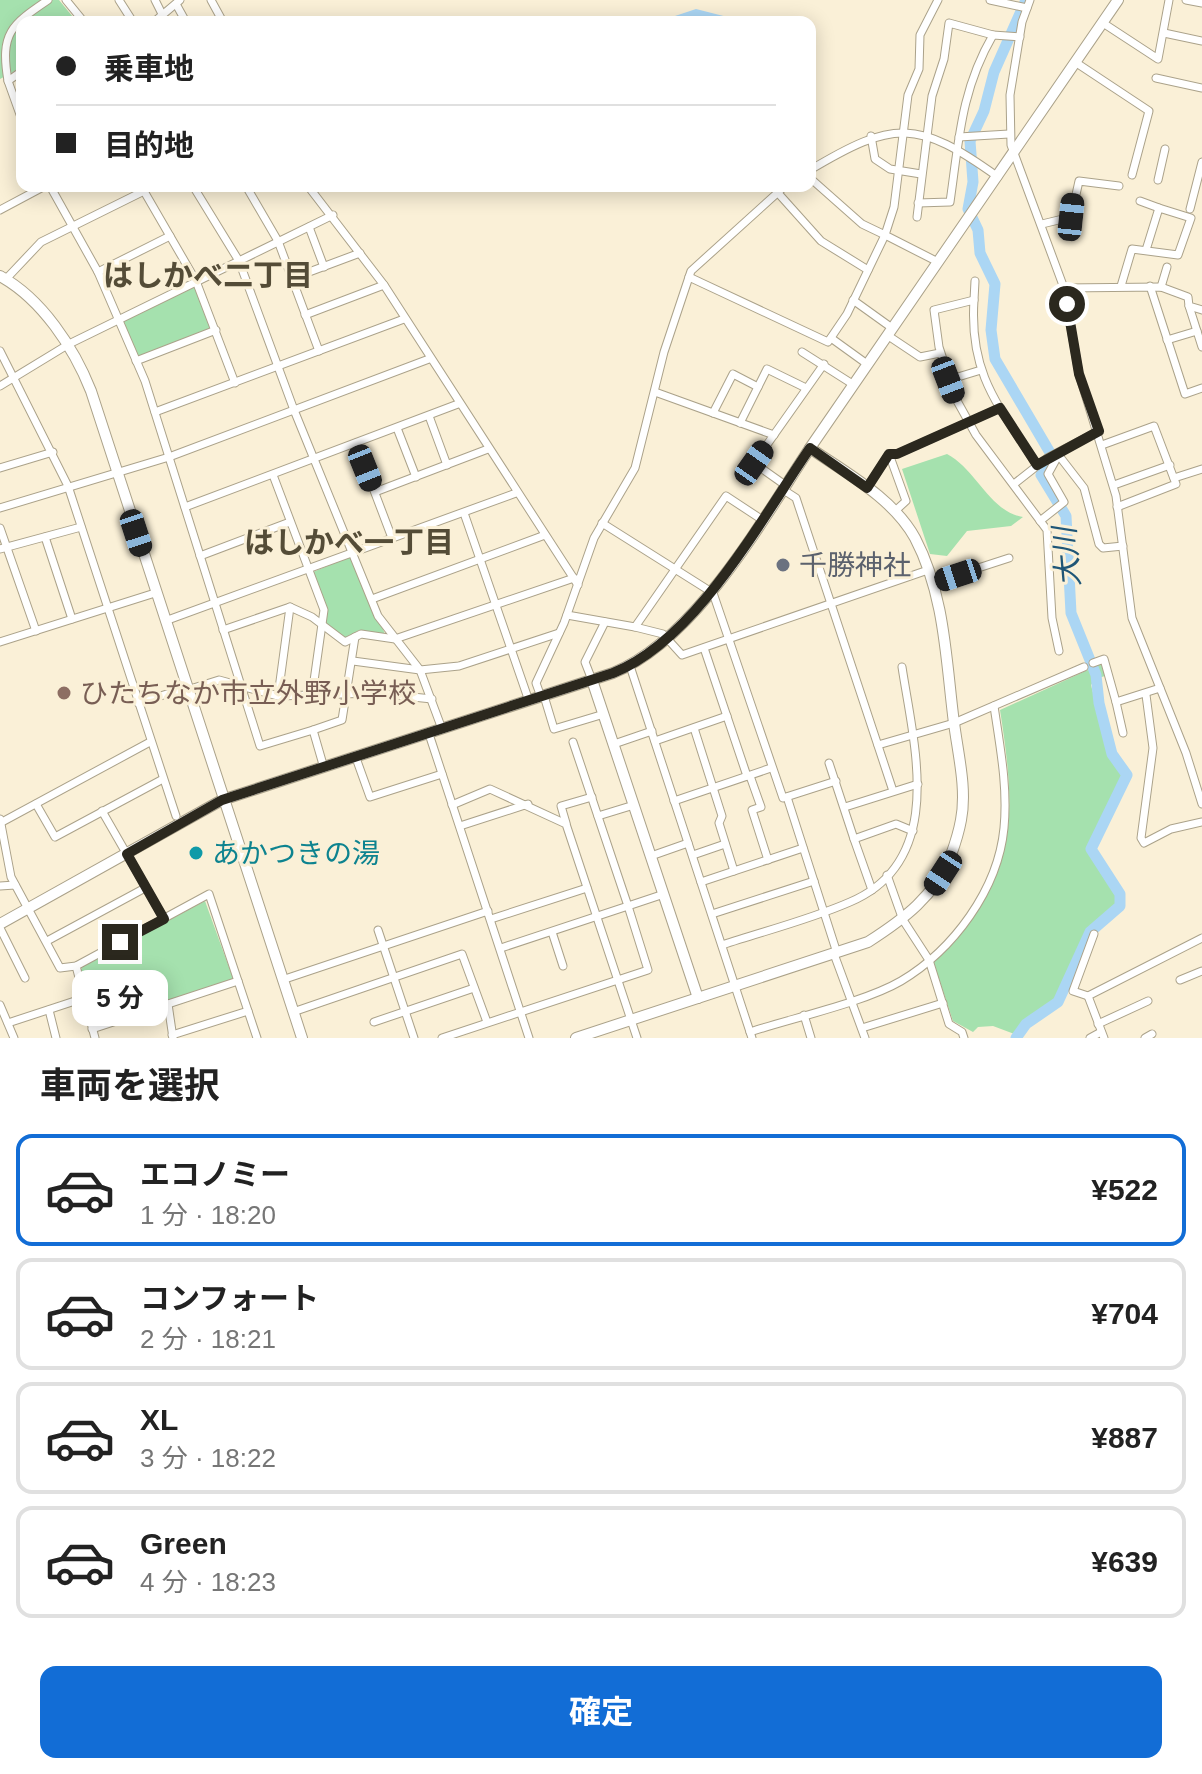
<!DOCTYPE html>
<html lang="ja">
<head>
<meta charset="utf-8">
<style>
	body { margin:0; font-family:Arial,"Noto Sans JP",sans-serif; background:#f6f6f6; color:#222; height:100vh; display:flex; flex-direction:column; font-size:30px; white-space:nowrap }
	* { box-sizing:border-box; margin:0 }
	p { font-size:26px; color:#767676 }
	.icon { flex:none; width:44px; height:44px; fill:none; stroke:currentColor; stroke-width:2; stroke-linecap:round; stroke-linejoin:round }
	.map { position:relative; height:1038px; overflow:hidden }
	.details { display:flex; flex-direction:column; background:#fff; flex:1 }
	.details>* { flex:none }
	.guide { position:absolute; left:16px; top:16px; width:800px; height:176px; border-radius:16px; box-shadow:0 4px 20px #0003; display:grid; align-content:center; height:176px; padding:0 40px; background:#fff }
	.end { position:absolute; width:36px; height:36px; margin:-18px; border:10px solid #2b281e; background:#fff; box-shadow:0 0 0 4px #fff }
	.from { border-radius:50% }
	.bubble { position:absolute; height:56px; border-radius:16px; background:#fff; box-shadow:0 4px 20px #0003; font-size:26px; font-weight:700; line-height:56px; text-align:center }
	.car { position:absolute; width:24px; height:48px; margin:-24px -12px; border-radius:10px; box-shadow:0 0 6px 2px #0007; background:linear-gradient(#222 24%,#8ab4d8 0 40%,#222 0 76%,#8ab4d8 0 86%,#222 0) }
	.guide b { display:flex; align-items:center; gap:28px; height:76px; font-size:30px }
	.guide b+b { border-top:2px solid #e0e0e0 }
	.guide i { width:20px; height:20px; background:#222 }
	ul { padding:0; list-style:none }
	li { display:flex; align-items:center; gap:24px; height:112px; margin:0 16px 12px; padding:0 24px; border:4px solid #e0e0e0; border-radius:16px }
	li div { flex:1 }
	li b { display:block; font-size:30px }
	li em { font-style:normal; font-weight:700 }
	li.active { border-color:#126dd6 }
	li>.icon { width:72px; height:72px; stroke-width:1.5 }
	h2 { padding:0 40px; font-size:36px; line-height:96px }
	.action { display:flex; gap:16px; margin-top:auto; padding:16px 40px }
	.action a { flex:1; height:92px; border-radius:16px; background:#126dd6; color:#fff; font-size:32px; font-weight:700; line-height:92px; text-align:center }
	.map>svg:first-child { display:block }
	.green { fill:#a5e1ae }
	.water { fill:#abd6f4 }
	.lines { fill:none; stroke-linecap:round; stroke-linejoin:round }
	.river { stroke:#abd6f4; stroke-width:11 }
	.street-casing { stroke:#aba28a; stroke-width:9 }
	.secondary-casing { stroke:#aba28a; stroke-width:12 }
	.street { stroke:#fff; stroke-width:7 }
	.secondary { stroke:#fff; stroke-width:10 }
	.route { stroke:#2b281e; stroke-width:10 }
	.worship-dot { fill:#6b7280; stroke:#faf0d7; stroke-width:3 }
	.education-dot { fill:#8d6e63; stroke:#faf0d7; stroke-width:3 }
	.culture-dot { fill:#0f9aa8; stroke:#faf0d7; stroke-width:3 }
	.labels { text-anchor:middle; stroke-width:6; stroke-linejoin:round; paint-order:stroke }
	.worship-label { font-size:28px; fill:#5b616d; stroke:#faf0d7; text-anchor:start }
	.education-label { font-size:28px; fill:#785e54; stroke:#faf0d7; text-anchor:start }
	.culture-label { font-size:28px; fill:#0d838f; stroke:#faf0d7; text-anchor:start }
	.neighbourhood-label { font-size:30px; font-weight:bold; fill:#544c37; stroke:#faf0d7 }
	.water-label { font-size:30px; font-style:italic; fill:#1f5677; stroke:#faf0d7 }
</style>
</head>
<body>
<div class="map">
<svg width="1202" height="1038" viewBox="0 0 1202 1038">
	<rect width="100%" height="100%" fill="#faf0d7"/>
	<g class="green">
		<polygon points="0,0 59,0 77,22 22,22 22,67 0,79"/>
		<polygon points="193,285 210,324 209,329 137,357 122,321"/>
		<path d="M947,454C976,469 990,512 1023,517L1011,526L967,531L947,556L930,554L902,469Z"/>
		<polygon points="349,557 352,558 385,634 359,630 345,639 326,624 313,572"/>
		<path d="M1101,664L1105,676L1095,679L1091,685L1109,755L1125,778L1106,821L1089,847L1119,895L1118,905L1089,932L1057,1001L1040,1012L1017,1035L993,1026L978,1027L973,1032L953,1021L933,961C1019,882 1017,818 1000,710Z"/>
		<polygon points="205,901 234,981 96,1024 79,972 84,965"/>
	</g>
	<polygon class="water" points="696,9 747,22 657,22"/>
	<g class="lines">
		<polyline class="river" points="1016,1038 1026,1024 1058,1002 1090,932 1120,906 1120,894 1091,849 1127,775 1112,754 1099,703 1096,675 1071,613 1066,516 1041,475 1052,456 995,359 991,330 995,284 980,253 978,230 968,209 973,182 970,141 984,111 994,72 1026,0"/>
		<defs>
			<g id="street">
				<polyline points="66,0 84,22"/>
				<polyline points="119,0 133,22"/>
				<polyline points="155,0 162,14"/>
				<polyline points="211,0 223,22"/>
				<polyline points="990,0 1027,8"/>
				<polyline points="1030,0 1022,22 1010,95 1011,145 1064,288 1079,374 1116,496 1132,618 1186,753 1202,804"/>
				<polyline points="1186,0 1202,3"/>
				<polyline points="176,4 186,22"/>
				<polyline points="154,22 180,0"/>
				<polyline points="1103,23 1158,59 1169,0"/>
				<polyline points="1164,33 1202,41"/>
				<polyline points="1075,62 1149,111 1132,175"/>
				<polyline points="22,71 8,81 22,120"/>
				<polyline points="1156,78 1202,88"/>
				<path d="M8,81C0,33 11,25 48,0"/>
				<polyline points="871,136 875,159 890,169 921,174"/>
				<polyline points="959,137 1009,134"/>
				<path d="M810,170C894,120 917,119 998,177"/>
				<polyline points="1158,180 1165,149"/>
				<polyline points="50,186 98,272 145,381 260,746 313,730"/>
				<polyline points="141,186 196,281 235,383"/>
				<polyline points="193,186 239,261 294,410 378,616 420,670 442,729"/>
				<polyline points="246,186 278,241 319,351"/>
				<polyline points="308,186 384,285 578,585"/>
				<polyline points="778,193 821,241 868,270"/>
				<polyline points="1140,201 1159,208"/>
				<path d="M918,203L950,202C959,140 961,90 993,35L1020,37"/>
				<polyline points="1190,209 1202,162"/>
				<polyline points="0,210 45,186"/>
				<polyline points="917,217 932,96 944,59 949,23 993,35"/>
				<polyline points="1042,224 1071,217 1079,181 1119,186"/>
				<polyline points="309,227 324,267"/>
				<polyline points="938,262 885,235 894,207 908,95 919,69 920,35 938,0"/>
				<polyline points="98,272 170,236"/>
				<polyline points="689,277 828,342 847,314 885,235 862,224 810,178"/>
				<polyline points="293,278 360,253"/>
				<polyline points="6,279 41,242 144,191"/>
				<polyline points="1121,286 1132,249 1178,255 1191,218 1159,208 1146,250"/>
				<polyline points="1150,286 1185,394 1202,388"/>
				<polyline points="1161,287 1167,267"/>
				<polyline points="1064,288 1161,287 1188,297 1189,306 1202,310"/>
				<polyline points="853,300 892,328"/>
				<polyline points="974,300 975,281"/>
				<polyline points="1189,306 1202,347"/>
				<polyline points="305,315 384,285"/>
				<polyline points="887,335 920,357 940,353"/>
				<polyline points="831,338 867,364"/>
				<polyline points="1167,340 1197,331"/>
				<polyline points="0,351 68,486 176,816"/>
				<polyline points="802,352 854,385"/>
				<polyline points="136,361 216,330"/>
				<polyline points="948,380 981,370"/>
				<polyline points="0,386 69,344 333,215"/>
				<polyline points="655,392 774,435"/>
				<polyline points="155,412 404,319"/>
				<polyline points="713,413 733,374 758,387"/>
				<polyline points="429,416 447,465"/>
				<polyline points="740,423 767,369 806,388"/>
				<polyline points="397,428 416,477"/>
				<polyline points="356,443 392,538"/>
				<polyline points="1102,445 1154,426 1176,484 1117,507"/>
				<polyline points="889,454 906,501 895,511"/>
				<polyline points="1060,457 1084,488 1099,544 1103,548 1123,546"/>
				<path d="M1037,465C999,406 969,375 974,300L934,310L939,347L956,399L976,435L1047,530L1052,618L1059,651"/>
				<polyline points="0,468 53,452"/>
				<polyline points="273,475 324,610 312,695"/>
				<polyline points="1174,478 1202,469"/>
				<polyline points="1014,484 1047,458 1099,431"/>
				<polyline points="785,485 754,463 824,364"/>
				<polyline points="1114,485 1170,465"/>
				<polyline points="867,488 889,454 897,454 1000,408"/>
				<polyline points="782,489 796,498 893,791"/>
				<polyline points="375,492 488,449"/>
				<polyline points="185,507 458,404"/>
				<polyline points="0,508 169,457 429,359"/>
				<polyline points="464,513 529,701"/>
				<polyline points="1040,521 1064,502 1048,474 1059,454"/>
				<polyline points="602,523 713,593 783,798 836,781"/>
				<polyline points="0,528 36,631"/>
				<polyline points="45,537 72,619"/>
				<polyline points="0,549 81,527"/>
				<polyline points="200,556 290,522"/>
				<polyline points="932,583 1009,558"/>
				<polyline points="372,599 545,535"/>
				<polyline points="567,615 635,627 726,496 761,519"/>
				<polyline points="165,621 516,493"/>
				<polyline points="635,627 663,634 682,655 928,570"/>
				<polyline points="223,630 290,607 312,617 345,642 361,634 395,639 574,578"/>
				<polyline points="0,642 155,593"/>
				<polyline points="704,648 747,776"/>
				<polyline points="353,661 420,670 459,666 559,633"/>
				<polyline points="1093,663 1104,659 1116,702 1160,688"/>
				<polyline points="630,666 752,1038"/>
				<polyline points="592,680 585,662 605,622"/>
				<polyline points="187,690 219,680 278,696 374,693 432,699"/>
				<polyline points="1146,695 1153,748 1141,838 1144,843 1171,829 1202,822"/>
				<polyline points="278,696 290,607"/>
				<polyline points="544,696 554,729 604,714"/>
				<polyline points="541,697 536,683 564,623 594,538 635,468 664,352 691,271 785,186"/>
				<polyline points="1116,702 1123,733"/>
				<polyline points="138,703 186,688"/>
				<polyline points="694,728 722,816 719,823 734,871"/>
				<polyline points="429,734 529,1038"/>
				<polyline points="655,741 727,716"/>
				<polyline points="614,744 652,731"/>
				<polyline points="878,745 954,723 1084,667"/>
				<polyline points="356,758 370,797 442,774"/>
				<polyline points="829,763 854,839 896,824 913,831"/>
				<polyline points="324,768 313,730 342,720 355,637"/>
				<polyline points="750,776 761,807 752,810 768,860"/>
				<polyline points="787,797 837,953"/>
				<polyline points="674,801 771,768"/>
				<polyline points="36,804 55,837 163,779"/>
				<polyline points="452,805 490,789 566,824 637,1038"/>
				<polyline points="845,807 918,784"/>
				<polyline points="102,811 164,919"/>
				<polyline points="598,816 634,805"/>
				<polyline points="0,819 11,877 60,968 76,966 209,894 257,1038"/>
				<polyline points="2,822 150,742"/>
				<polyline points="566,823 561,806 592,797"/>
				<polyline points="460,826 528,804"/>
				<polyline points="854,839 872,890"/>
				<polyline points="693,855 725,844"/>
				<polyline points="651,856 688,843"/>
				<polyline points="887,875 903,920 929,960 949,1024 962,1032 964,1038"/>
				<polyline points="701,882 803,848"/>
				<polyline points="0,886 15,885"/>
				<polyline points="712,914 814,881"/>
				<polyline points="491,919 587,888"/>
				<polyline points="0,928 25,978"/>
				<polyline points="378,930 414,1038"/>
				<polyline points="552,932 563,966"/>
				<polyline points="47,941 145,888"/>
				<path d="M722,945C764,931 809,920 850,902C947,861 914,746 902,667"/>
				<polyline points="501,948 628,906 573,742"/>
				<polyline points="834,954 865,1038"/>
				<polyline points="76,966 95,1038"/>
				<polyline points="282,980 488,911"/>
				<polyline points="1180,980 1202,971"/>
				<polyline points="1088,996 1073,991 1094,934"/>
				<polyline points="168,1004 173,1038"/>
				<polyline points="0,1005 14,1038"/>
				<polyline points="49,1010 56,1038"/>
				<polyline points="293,1012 462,954 487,1022"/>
				<polyline points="804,1015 811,1038"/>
				<polyline points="374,1022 474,988"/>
				<polyline points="8,1023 84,998"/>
				<polyline points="1098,1024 1148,1001"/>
				<polyline points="862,1028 943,1003"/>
				<polyline points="92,1029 238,981"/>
				<path d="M750,1032C793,1018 865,1002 901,981C953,950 998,890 1004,828C1008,787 1000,747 994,706"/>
				<polyline points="172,1035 248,1011"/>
				<polyline points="442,1038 648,970 628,906 664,894"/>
				<polyline points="1090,1038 1101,1032"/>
				<polyline points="1104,1038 1088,996 1202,938"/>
				<polyline points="1145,1038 1152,1034"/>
			</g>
			<g id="secondary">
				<path d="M0,276C42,299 74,348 91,391L302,1038"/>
				<polyline points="592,680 698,998"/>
				<path d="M0,924L222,800L613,673C696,639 761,522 810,448"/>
				<path d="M576,1038L868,942C904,919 935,896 951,855C955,844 959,831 961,820C967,789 958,754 954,723C946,661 945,595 915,538C893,498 846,473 810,448L1118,0"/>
			</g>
		</defs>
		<use href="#street" class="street-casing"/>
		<use href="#secondary" class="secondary-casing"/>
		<use href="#street" class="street"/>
		<use href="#secondary" class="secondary"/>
	</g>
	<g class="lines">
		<path class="route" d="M120,942L164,919L127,854L222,800L613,673C696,640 760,521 810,448L867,488L889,454H897L1000,408L1037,465L1099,431L1079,374L1067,304"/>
	</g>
	<circle class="worship-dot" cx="783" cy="565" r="8"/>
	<circle class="education-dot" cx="64" cy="693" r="8"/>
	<circle class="culture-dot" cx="196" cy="853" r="8"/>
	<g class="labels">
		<g class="worship-label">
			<text x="799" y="575">千勝神社</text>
		</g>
		<g class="education-label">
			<text x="80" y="703">ひたちなか市立外野小学校</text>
		</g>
		<g class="culture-label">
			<text x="212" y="863">あかつきの湯</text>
		</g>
		<g class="neighbourhood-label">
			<text x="208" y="286">はしかべ二丁目</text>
			<text x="349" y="553">はしかべ一丁目</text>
		</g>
		<g class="water-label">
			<text transform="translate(1067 557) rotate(-95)" y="10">大川</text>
		</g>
	</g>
</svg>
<i class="end from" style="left:1067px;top:304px"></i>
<i class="end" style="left:120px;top:942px"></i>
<div class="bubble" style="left:72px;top:970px;width:96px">5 分</div>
<i class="car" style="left:1071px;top:217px;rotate:6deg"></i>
<i class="car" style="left:948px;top:380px;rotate:159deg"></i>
<i class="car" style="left:754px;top:463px;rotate:35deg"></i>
<i class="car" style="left:365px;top:468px;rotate:158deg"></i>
<i class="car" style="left:136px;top:533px;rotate:162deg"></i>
<i class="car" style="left:958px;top:575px;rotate:252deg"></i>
<i class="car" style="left:943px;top:873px;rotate:213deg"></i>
<div class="guide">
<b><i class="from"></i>乗車地</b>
<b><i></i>目的地</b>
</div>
</div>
<section class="details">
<h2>車両を選択</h2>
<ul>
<li class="active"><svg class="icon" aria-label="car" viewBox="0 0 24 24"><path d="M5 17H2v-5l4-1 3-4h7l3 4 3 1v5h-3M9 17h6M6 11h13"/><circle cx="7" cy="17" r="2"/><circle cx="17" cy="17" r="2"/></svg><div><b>エコノミー</b><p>1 分 · 18:20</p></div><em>¥522</em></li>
<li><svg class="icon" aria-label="car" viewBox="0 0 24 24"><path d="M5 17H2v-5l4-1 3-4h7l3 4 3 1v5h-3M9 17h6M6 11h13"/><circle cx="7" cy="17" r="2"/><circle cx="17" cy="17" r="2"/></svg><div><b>コンフォート</b><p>2 分 · 18:21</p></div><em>¥704</em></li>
<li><svg class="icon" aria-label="car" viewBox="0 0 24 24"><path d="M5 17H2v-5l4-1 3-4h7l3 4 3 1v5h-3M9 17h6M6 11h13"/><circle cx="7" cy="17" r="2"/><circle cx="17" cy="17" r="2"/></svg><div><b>XL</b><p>3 分 · 18:22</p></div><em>¥887</em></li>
<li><svg class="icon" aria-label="car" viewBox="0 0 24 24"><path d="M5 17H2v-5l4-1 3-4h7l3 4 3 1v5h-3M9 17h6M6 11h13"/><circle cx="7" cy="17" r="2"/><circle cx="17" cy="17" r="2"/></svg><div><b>Green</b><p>4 分 · 18:23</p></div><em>¥639</em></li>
</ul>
<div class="action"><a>確定</a></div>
</section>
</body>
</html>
